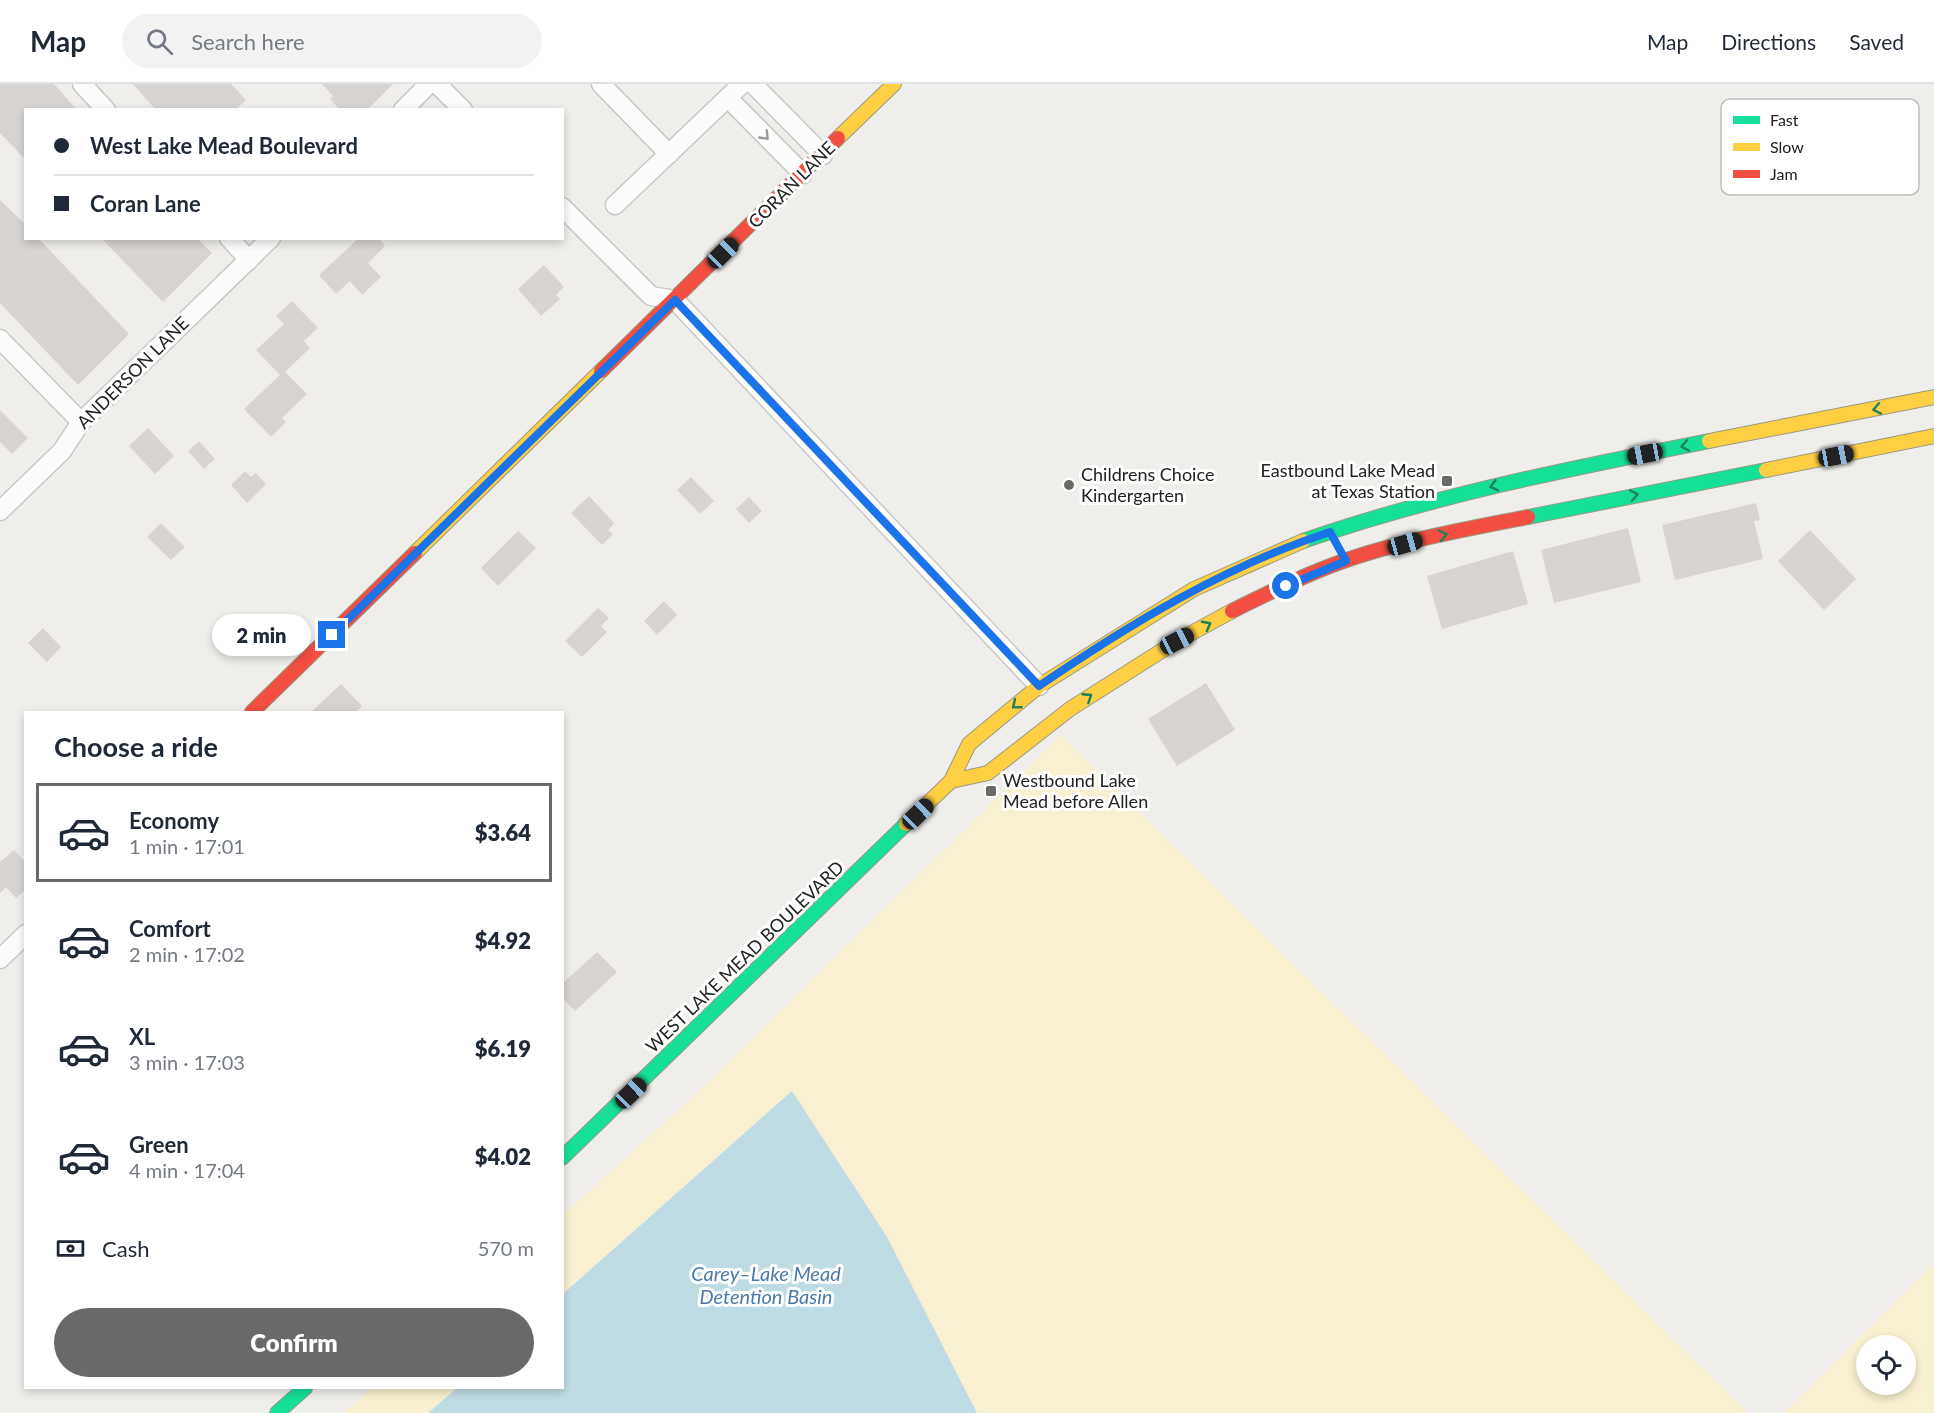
<!DOCTYPE html>
<html lang="en">
<head>
<meta charset="utf-8">
<style>
	body { margin:0; font-family:Lato,sans-serif; background:#f2f2f3; color:#1f2937; height:100vh; display:flex; flex-direction:column; font-size:22px; white-space:nowrap }
	* { box-sizing:border-box; margin:0 }
	p { font-size:20px; color:#747a83 }
	.icon { flex:none; width:33px; height:33px; fill:none; stroke:currentColor; stroke-width:2; stroke-linecap:round; stroke-linejoin:round }
	.map { position:relative; flex:1; overflow:hidden }
	.drawer { position:absolute; left:24px; top:627px; width:540px; height:678px; display:flex; flex-direction:column; background:#fff; border-radius:0px; box-shadow:0 3px 9px #0003 }
	.drawer>* { flex:none }
	.top-card { position:absolute; left:24px; top:24px; width:540px; height:132px; border-radius:0px; box-shadow:0 3px 9px #0003; display:grid; align-content:center; height:132px; padding:0 30px; background:#fff }
	.fabs { position:absolute; left:1856px; top:1251px; display:grid; gap:12px }
	.fabs a { display:grid; place-items:center; width:60px; height:60px; border-radius:50%; background:#fff; box-shadow:0 3px 9px #0003; font-size:30px }
	.end { position:absolute; width:27px; height:27px; margin:-14px; border:8px solid #1a73e8; background:#fff; box-shadow:0 0 0 3px #fff }
	.from { border-radius:50% }
	.bubble { position:absolute; height:42px; border-radius:21px; background:#fff; box-shadow:0 3px 9px #0003; font-size:20px; font-weight:800; line-height:42px; text-align:center }
	.car { position:absolute; width:18px; height:36px; margin:-18px -9px; border-radius:8px; box-shadow:0 0 4px 2px #0007; background:linear-gradient(#222 24%,#8ab4d8 0 40%,#222 0 76%,#8ab4d8 0 86%,#222 0) }
	.top-card b { display:flex; align-items:center; gap:21px; height:57px; font-size:22px }
	.top-card b+b { border-top:2px solid #e0e1e3 }
	.top-card i { width:15px; height:15px; background:#1f2937 }
	ul { padding:0; list-style:none }
	li { display:flex; align-items:center; gap:18px; height:99px; margin:0 12px 9px; padding:0 18px; border:3px solid transparent; border-radius:0px }
	li div { flex:1 }
	li b { display:block; font-size:22px }
	li em { font-style:normal; font-weight:800 }
	li.selected { border-color:#6a6968 }
	li>.icon { width:54px; height:54px; stroke-width:1.5 }
	h2 { padding:0 30px; font-size:27px; line-height:72px }
	.pay { display:flex; align-items:center; gap:15px; height:66px; padding:0 30px; font-size:22px }
	.pay p { margin-inline-start:auto }
	.button { display:flex; gap:12px; margin-top:auto; padding:12px 30px }
	.button a { flex:1; height:69px; border-radius:36px; background:#6a6968; color:#fff; font-size:24px; font-weight:800; line-height:69px; text-align:center }
	header { display:flex; align-items:center; gap:36px; box-sizing:border-box; height:84px; padding:0 30px; background:#fff; border-bottom:2px solid #e0e1e3 }
	header strong { font-size:28px }
	nav { display:flex; gap:33px; margin-inline-start:auto; font-size:21px }
	.search { width:420px; height:54px; background:#f2f2f3; display:flex; align-items:center; gap:15px; box-sizing:border-box; padding:0 21px; border-radius:33px; color:#747a83; font-size:22px }
	.map>svg:first-child { display:block }
	.sand { fill:#f8f0d0; fill-rule:evenodd }
	.water { fill:#bfdbe3 }
	.building { fill:#d7d4d2 }
	.lines { fill:none; stroke-linecap:round; stroke-linejoin:round }
	.street-casing { stroke:#c9c8c7; stroke-width:21 }
	.fast-casing { stroke:#999a82; stroke-width:16 }
	.slow-casing { stroke:#999a82; stroke-width:16 }
	.jam-casing { stroke:#999a82; stroke-width:16 }
	.street { stroke:#fdfcfc; stroke-width:18 }
	.fast { stroke:#16e098; stroke-width:14 }
	.slow { stroke:#ffcf43; stroke-width:14 }
	.jam { stroke:#f24e42; stroke-width:14 }
	.oneway { stroke:#9a9a9a }
	.oneway2 { stroke:#1c815d }
	.route { stroke:#1a73e8; stroke-width:8 }
	.poi-dot { fill:#6a6968; stroke:#fff; stroke-width:2 }
	.labels { text-anchor:middle; stroke-width:6; stroke-linejoin:round; paint-order:stroke }
	.street-label { font-size:18px; fill:#222; stroke:#fff }
	.poi-label { font-size:18px; fill:#222; stroke:#fff; text-anchor:start }
	.water-label { font-size:20px; font-style:italic; fill:#4a7aab; stroke:#fff }
	.key { fill:#fff; stroke:#bdbdbd; stroke-width:1.5 }
	.key-label { font-size:16px; fill:#222 }
</style>
</head>
<body>
<header>
<strong>Map</strong>
<div class="search"><svg class="icon" aria-label="search" viewBox="0 0 24 24"><circle cx="10" cy="10" r="6"/><path d="M15 15l6 6"/></svg>Search here</div>
<nav><a>Map</a><a>Directions</a><a>Saved</a></nav>
</header>
<div class="map">
<svg width="1934" height="1329" viewBox="0 0 1934 1329">
	<rect width="100%" height="100%" fill="#f0eeeb"/>
	<g class="sand">
		<polygon points="1061,651 1748,1329 977,1329 887,1153 792,1007 563,1210 563,1131 693,1013"/>
		<path d="M1934,1180V1329H1784ZM1866,1262H1905V1300H1866Z"/>
		<polygon points="372,1304 457,1304 428,1329 344,1329"/>
	</g>
	<polygon class="water" points="792,1007 887,1153 977,1329 428,1329 457,1304 562,1304 563,1210"/>
	<g class="building">
		<polygon points="0,0 54,0 77,26 26,26 26,76 0,49"/>
		<polygon points="133,0 231,0 246,16 235,26 156,26"/>
		<polygon points="322,0 393,0 367,26 340,26 330,15 333,12"/>
		<polygon points="0,116 26,141 26,154 38,154 129,250 78,301 0,219"/>
		<polygon points="101,154 197,154 212,169 163,218"/>
		<polygon points="359,154 378,154 385,162 368,179 381,193 362,211 350,197 336,210 319,191"/>
		<polygon points="544,181 564,203 556,211 560,215 541,232 518,205"/>
		<polygon points="292,217 318,244 304,257 310,264 285,288 307,310 282,334 286,338 271,353 244,325 280,291 256,266 284,240 276,232"/>
		<polygon points="0,326 28,354 12,370 0,358"/>
		<polygon points="148,344 174,372 155,390 129,362"/>
		<polygon points="199,357 215,375 204,385 188,367"/>
		<polygon points="245,387 251,393 256,389 266,400 247,419 231,401"/>
		<polygon points="691,393 714,417 700,430 677,406"/>
		<polygon points="589,412 614,439 608,446 613,450 602,461 571,429"/>
		<polygon points="749,413 762,427 749,439 736,425"/>
		<polygon points="1756,419 1760,436 1754,437 1763,475 1675,496 1662,441"/>
		<polygon points="161,439 185,463 171,476 147,453"/>
		<polygon points="1628,444 1641,498 1554,519 1541,466"/>
		<polygon points="1810,446 1856,495 1824,526 1778,477"/>
		<polygon points="518,447 536,464 498,502 481,484"/>
		<polygon points="1513,467 1528,520 1442,545 1427,492"/>
		<polygon points="664,517 677,531 657,551 644,537"/>
		<polygon points="598,524 609,534 601,542 607,548 582,573 565,557"/>
		<polygon points="43,544 61,563 47,578 28,559"/>
		<polygon points="1206,599 1235,646 1177,682 1148,635"/>
		<polygon points="341,600 362,622 356,628 311,628"/>
		<polygon points="14,766 26,779 26,805 16,814 6,803 0,809 0,778"/>
		<polygon points="597,868 617,888 575,927 562,914 562,900"/>
	</g>
	<g class="lines">
		<defs>
			<g id="street">
				<polyline points="82,0 106,26"/>
				<polyline points="437,0 463,26"/>
				<polyline points="601,0 669,70"/>
				<polyline points="753,0 823,71"/>
				<polyline points="728,14 803,90"/>
				<polyline points="403,26 429,0"/>
				<polyline points="615,121 742,0"/>
				<polyline points="562,123 651,212 675,216 1039,602"/>
				<polyline points="229,154 249,176"/>
				<polyline points="0,255 81,338"/>
				<polyline points="0,427 62,367 81,338 271,154"/>
				<polyline points="0,875 26,850"/>
			</g>
			<g id="fast">
				<polyline points="1528,433 1766,386"/>
				<path d="M1303,457C1435,411 1573,384 1709,357"/>
				<polyline points="562,1074 906,740"/>
				<polyline points="277,1329 305,1304"/>
			</g>
			<g id="slow">
				<polyline points="838,54 894,0"/>
				<polyline points="1709,357 1934,313"/>
				<polyline points="1766,386 1934,352"/>
				<polyline points="415,469 601,287"/>
				<polyline points="951,697 988,689 1070,625 1177,557 1232,527"/>
				<polyline points="906,740 951,697 969,660 1039,602 1194,505 1303,457"/>
			</g>
			<g id="jam">
				<polyline points="601,287 838,54"/>
				<path d="M1232,527C1260,513 1290,498 1320,486C1382,460 1462,446 1528,433"/>
				<polyline points="252,628 415,469"/>
			</g>
		</defs>
		<use href="#street" class="street-casing"/>
		<use href="#fast" class="fast-casing"/>
		<use href="#slow" class="slow-casing"/>
		<use href="#jam" class="jam-casing"/>
		<use href="#street" class="street"/>
		<use href="#fast" class="fast"/>
		<use href="#slow" class="slow"/>
		<use href="#jam" class="jam"/>
	</g>
	<defs><path id="oneway-chevron" d="M-2-3.5L2.5 0L-2 3.5" fill="none" stroke-width="1.6" stroke-linecap="round" stroke-linejoin="round" transform="scale(1.5)"/></defs>
	<use class="oneway" href="#oneway-chevron" transform="translate(765 52) rotate(46)"/>
	<g class="oneway2">
		<use href="#oneway-chevron" transform="translate(1877 325) rotate(169)"/>
		<use href="#oneway-chevron" transform="translate(1685 362) rotate(169)"/>
		<use href="#oneway-chevron" transform="translate(1494 402) rotate(165)"/>
		<use href="#oneway-chevron" transform="translate(1634 411) rotate(-11)"/>
		<use href="#oneway-chevron" transform="translate(1443 451) rotate(-12)"/>
		<use href="#oneway-chevron" transform="translate(1207 541) rotate(-28)"/>
		<use href="#oneway-chevron" transform="translate(1088 613) rotate(-33)"/>
		<use href="#oneway-chevron" transform="translate(1016 621) rotate(141)"/>
	</g>
	<g class="lines">
		<path class="route" d="M332,551L675,216L1039,602C1130,540 1225,482 1330,448L1346,477L1286,502"/>
	</g>
	<g class="poi-dot">
		<rect x="1441" y="391" width="12" height="12" rx="3"/>
		<circle cx="1069" cy="401" r="6"/>
		<rect x="985" y="701" width="12" height="12" rx="3"/>
	</g>
	<g class="labels">
		<g class="street-label">
			<text transform="translate(792 101) rotate(-45)" y="6">CORAN LANE</text>
			<text transform="translate(133 289) rotate(-45)" y="6">ANDERSON LANE</text>
			<text transform="translate(745 873) rotate(-44)" y="6">WEST LAKE MEAD BOULEVARD</text>
		</g>
		<g class="poi-label">
			<text x="1435" y="393" text-anchor="end">Eastbound Lake Mead<tspan x="1435" dy="21">at Texas Station</tspan></text>
			<text x="1081" y="397">Childrens Choice<tspan x="1081" dy="21">Kindergarten</tspan></text>
			<text x="1003" y="703">Westbound Lake<tspan x="1003" dy="21">Mead before Allen</tspan></text>
		</g>
		<g class="water-label">
			<text x="766" y="1197">Carey–Lake Mead<tspan x="766" dy="23">Detention Basin</tspan></text>
		</g>
	</g>
	<rect x="1721" y="15" width="198" height="96" rx="9" class="key"/>
	<rect x="1733" y="32" width="27" height="8" fill="#16e098"/>
	<rect x="1733" y="59" width="27" height="8" fill="#ffcf43"/>
	<rect x="1733" y="86" width="27" height="8" fill="#f24e42"/>
	<g class="key-label">
		<text x="1770" y="42">Fast</text>
		<text x="1770" y="69">Slow</text>
		<text x="1770" y="96">Jam</text>
	</g>
</svg>
<div class="fabs">
<a><svg class="icon" aria-label="locate" viewBox="0 0 24 24"><circle cx="12" cy="12" r="6"/><path d="M12 2v4M12 18v4M2 12h4M18 12h4"/></svg></a>
</div>
<i class="end from" style="left:1286px;top:502px"></i>
<i class="end" style="left:332px;top:551px"></i>
<div class="bubble" style="left:212px;top:530px;width:99px">2 min</div>
<i class="car" style="left:723px;top:169px;rotate:45deg"></i>
<i class="car" style="left:1645px;top:370px;rotate:259deg"></i>
<i class="car" style="left:1836px;top:372px;rotate:79deg"></i>
<i class="car" style="left:1405px;top:460px;rotate:74deg"></i>
<i class="car" style="left:1177px;top:557px;rotate:62deg"></i>
<i class="car" style="left:918px;top:730px;rotate:46deg"></i>
<i class="car" style="left:631px;top:1009px;rotate:46deg"></i>
<div class="top-card">
<b><i class="from"></i>West Lake Mead Boulevard</b>
<b><i></i>Coran Lane</b>
</div>
<section class="drawer">
<h2>Choose a ride</h2>
<ul>
<li class="selected"><svg class="icon" aria-label="car" viewBox="0 0 24 24"><path d="M5 17H2v-5l4-1 3-4h7l3 4 3 1v5h-3M9 17h6M6 11h13"/><circle cx="7" cy="17" r="2"/><circle cx="17" cy="17" r="2"/></svg><div><b>Economy</b><p>1 min · 17:01</p></div><em>$3.64</em></li>
<li><svg class="icon" aria-label="car" viewBox="0 0 24 24"><path d="M5 17H2v-5l4-1 3-4h7l3 4 3 1v5h-3M9 17h6M6 11h13"/><circle cx="7" cy="17" r="2"/><circle cx="17" cy="17" r="2"/></svg><div><b>Comfort</b><p>2 min · 17:02</p></div><em>$4.92</em></li>
<li><svg class="icon" aria-label="car" viewBox="0 0 24 24"><path d="M5 17H2v-5l4-1 3-4h7l3 4 3 1v5h-3M9 17h6M6 11h13"/><circle cx="7" cy="17" r="2"/><circle cx="17" cy="17" r="2"/></svg><div><b>XL</b><p>3 min · 17:03</p></div><em>$6.19</em></li>
<li><svg class="icon" aria-label="car" viewBox="0 0 24 24"><path d="M5 17H2v-5l4-1 3-4h7l3 4 3 1v5h-3M9 17h6M6 11h13"/><circle cx="7" cy="17" r="2"/><circle cx="17" cy="17" r="2"/></svg><div><b>Green</b><p>4 min · 17:04</p></div><em>$4.02</em></li>
</ul>
<div class="pay"><svg class="icon" aria-label="cash" viewBox="0 0 24 24"><path d="M3 7h18v10H3z"/><circle cx="12" cy="12" r="2"/></svg>Cash<p>570 m</p></div>
<div class="button"><a>Confirm</a></div>
</section>
</div>
</body>
</html>
